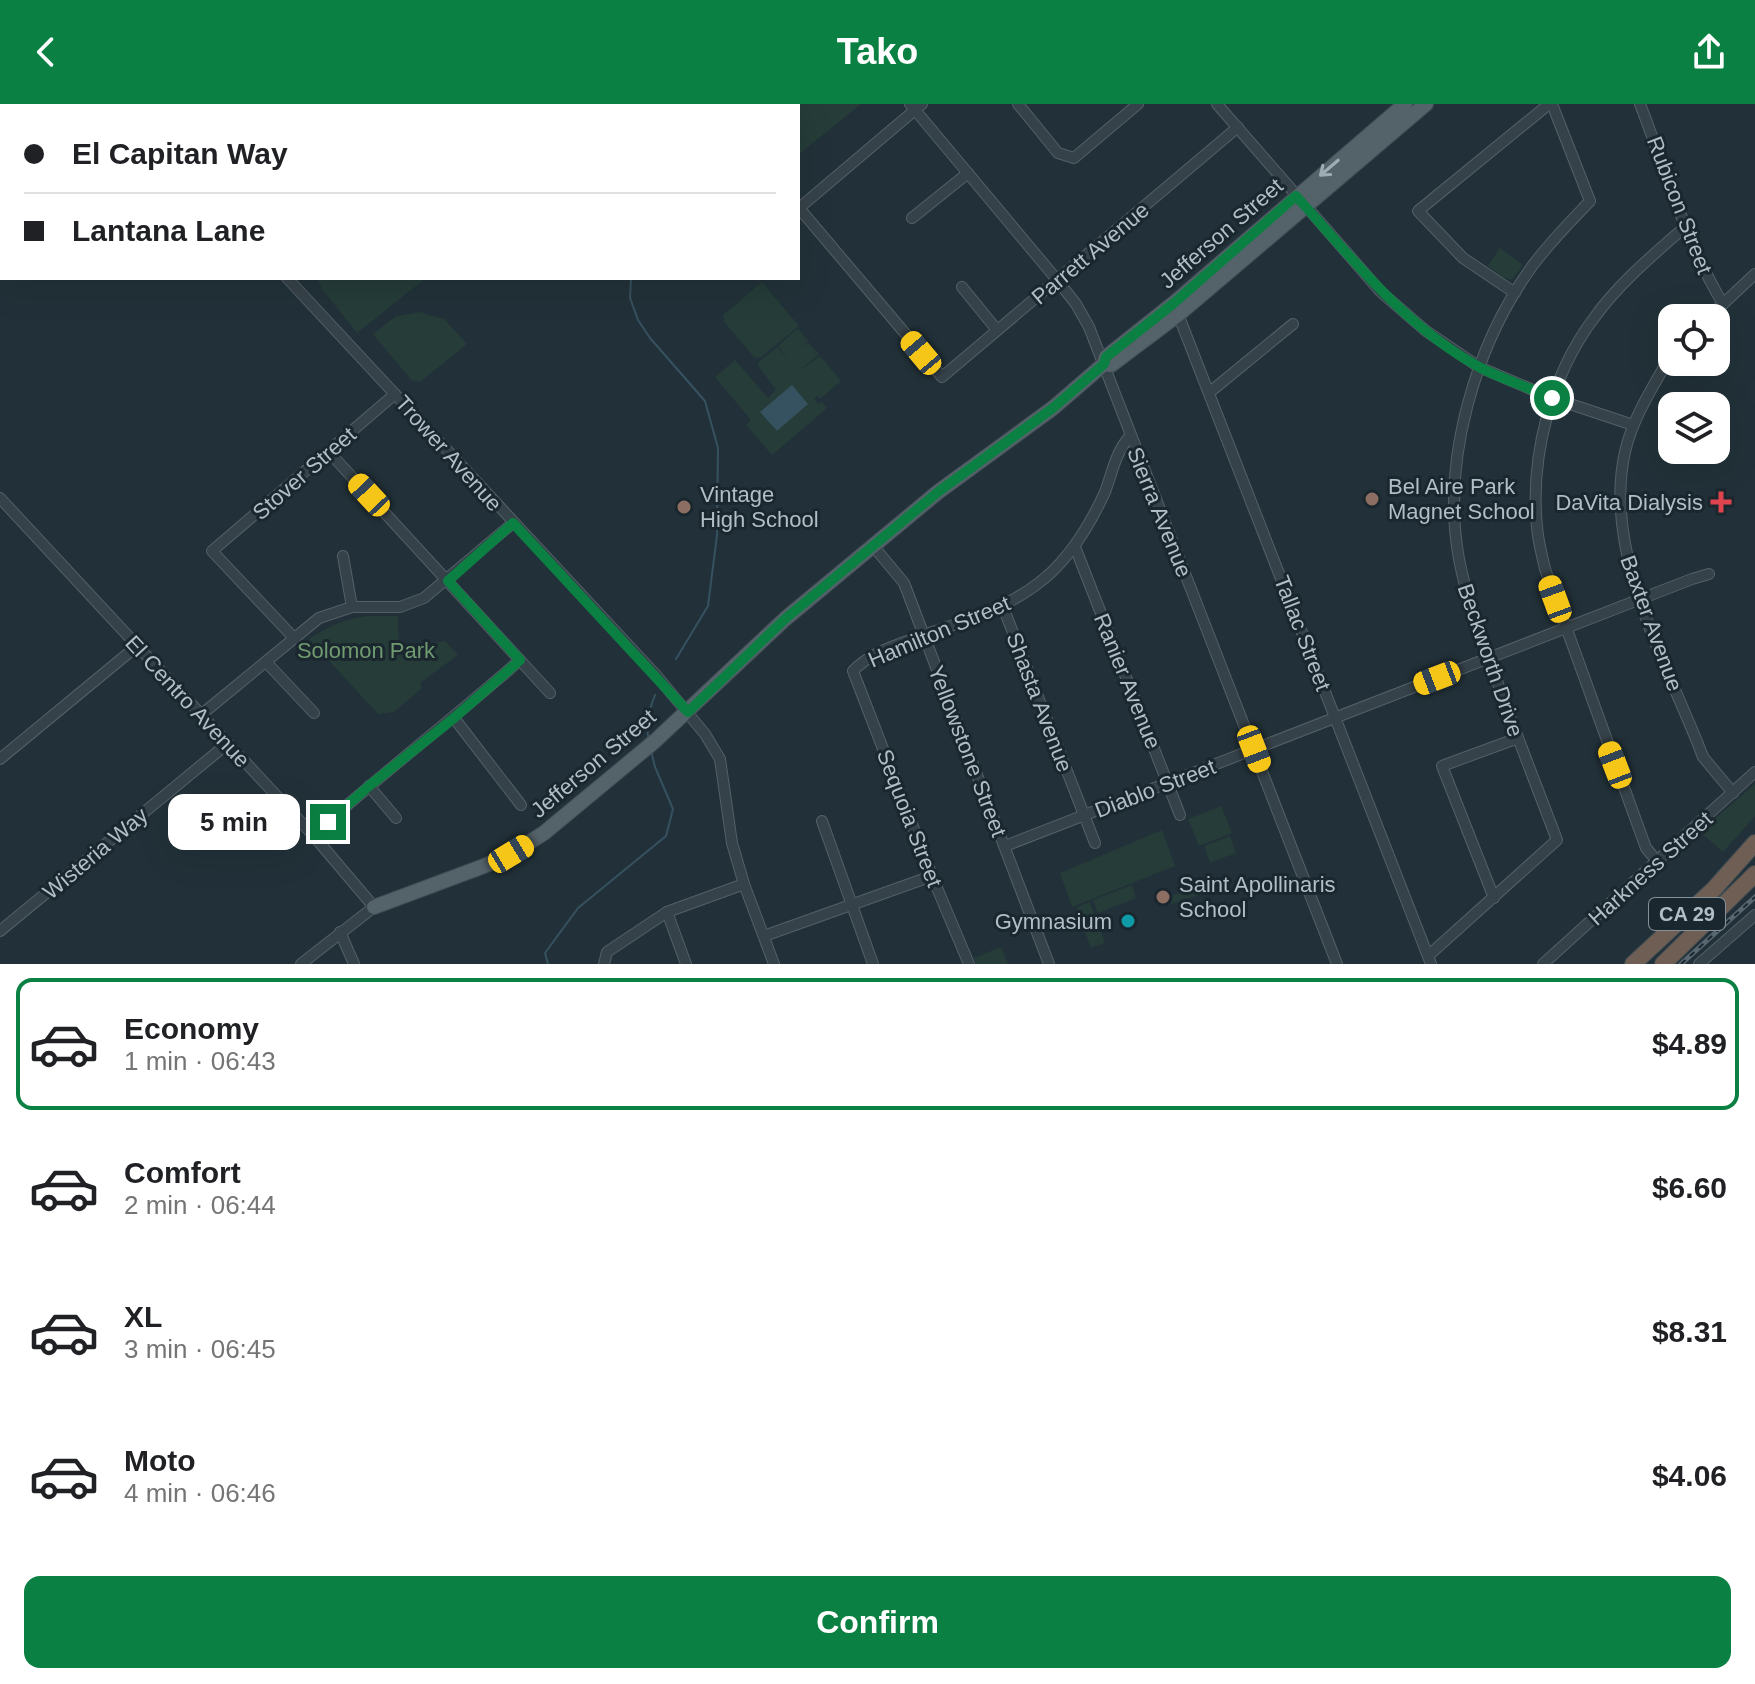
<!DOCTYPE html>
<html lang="en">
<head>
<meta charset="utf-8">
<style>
	body { margin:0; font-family:Helvetica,sans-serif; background:#f2f2f2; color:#202124; height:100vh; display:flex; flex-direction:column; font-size:30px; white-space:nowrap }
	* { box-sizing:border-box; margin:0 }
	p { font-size:26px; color:#757577 }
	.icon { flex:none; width:44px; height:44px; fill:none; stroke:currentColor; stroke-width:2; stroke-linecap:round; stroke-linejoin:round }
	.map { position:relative; height:860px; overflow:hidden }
	.side { display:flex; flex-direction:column; background:#fff; flex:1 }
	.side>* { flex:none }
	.banner { position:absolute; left:0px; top:0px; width:800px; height:176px; box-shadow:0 8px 32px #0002; display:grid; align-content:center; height:176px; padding:0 24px; background:#fff }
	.buttons { position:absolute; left:1658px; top:200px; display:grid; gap:16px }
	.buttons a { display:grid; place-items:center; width:72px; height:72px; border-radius:16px; background:#fff; box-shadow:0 8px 32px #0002; font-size:40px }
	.end { position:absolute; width:36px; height:36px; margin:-18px; border:10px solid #0b8043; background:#fff; box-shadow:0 0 0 4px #fff }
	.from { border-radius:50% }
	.bubble { position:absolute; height:56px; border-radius:16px; background:#fff; box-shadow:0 8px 32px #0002; font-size:26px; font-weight:800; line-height:56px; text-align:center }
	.car { position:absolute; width:24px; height:48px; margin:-24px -12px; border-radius:10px; box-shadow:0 0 6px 2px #0007; background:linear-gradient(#f5c518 24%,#345 0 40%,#f5c518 0 76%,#345 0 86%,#f5c518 0) }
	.banner b { display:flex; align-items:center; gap:28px; height:76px; font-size:30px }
	.banner b+b { border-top:2px solid #e0e0e0 }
	.banner i { width:20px; height:20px; background:#202124 }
	ul { padding:14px 0 0; list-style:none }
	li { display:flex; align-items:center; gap:24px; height:132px; margin:0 16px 12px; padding:0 8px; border:4px solid transparent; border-radius:16px }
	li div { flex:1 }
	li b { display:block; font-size:30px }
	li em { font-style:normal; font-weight:800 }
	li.on { border-color:#0b8043 }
	li>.icon { width:72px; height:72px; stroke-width:1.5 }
	.primary-button { display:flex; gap:16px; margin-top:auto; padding:16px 24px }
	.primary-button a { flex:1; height:92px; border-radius:16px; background:#0b8043; color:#fff; font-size:32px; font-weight:800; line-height:92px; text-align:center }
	header { display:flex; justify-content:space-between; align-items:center; height:104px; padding:0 24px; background:#0b8043; color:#fff; font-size:36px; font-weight:800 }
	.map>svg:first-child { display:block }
	.green { fill:#253c38 }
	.water { fill:#36515f }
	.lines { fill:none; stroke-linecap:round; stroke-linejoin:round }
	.stream { stroke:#36515f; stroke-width:2 }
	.minor-casing { stroke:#546067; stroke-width:12 }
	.major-casing { stroke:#424e55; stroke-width:16 }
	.highway-casing { stroke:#414d54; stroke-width:18 }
	.minor { stroke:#364249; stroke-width:10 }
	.major { stroke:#546269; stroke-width:14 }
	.highway { stroke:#6f5e53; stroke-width:16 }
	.rail-casing { stroke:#586870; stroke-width:5 }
	.rail { stroke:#1b272e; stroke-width:2; stroke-dasharray:6; stroke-linecap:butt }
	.oneway { stroke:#9eacb3 }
	.route { stroke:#0b8043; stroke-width:10 }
	.education-dot { fill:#8d6e63; stroke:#1b272e; stroke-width:3 }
	.health-dot { fill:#e0444e; stroke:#1b272e; stroke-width:3 }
	.culture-dot { fill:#0f9aa8; stroke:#1b272e; stroke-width:3 }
	.labels { text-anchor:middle; stroke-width:6; stroke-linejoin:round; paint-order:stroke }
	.shield { fill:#1b272e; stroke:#849198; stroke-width:2 }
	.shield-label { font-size:20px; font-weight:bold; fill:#b1bec5 }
	.street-label { font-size:22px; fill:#b1bec5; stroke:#1b272e }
	.poi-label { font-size:22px; fill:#b1bec5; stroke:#1b272e; text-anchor:start }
	.park-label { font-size:22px; fill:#709a70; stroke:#1b272e }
</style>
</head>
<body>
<header><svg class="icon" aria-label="back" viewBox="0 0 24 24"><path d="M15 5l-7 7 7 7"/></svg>Tako<svg class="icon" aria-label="share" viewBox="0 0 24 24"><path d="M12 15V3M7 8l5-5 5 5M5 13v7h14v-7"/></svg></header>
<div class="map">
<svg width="1755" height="860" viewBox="0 0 1755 860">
	<rect width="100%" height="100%" fill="#223139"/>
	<g class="green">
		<polygon points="644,0 861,0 798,51 798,2"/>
		<polygon points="1500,144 1523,161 1512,176 1504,174 1488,162"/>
		<polygon points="317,174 426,174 357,229 322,185"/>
		<polygon points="762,178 799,222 760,254 754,253 725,219 723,211"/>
		<polygon points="419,208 444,215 467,240 420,278 412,277 373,230 396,212"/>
		<polygon points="798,224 808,237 797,247 808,238 819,250 798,268 820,252 841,277 820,295 817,292 814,295 818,300 822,298 827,304 772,351 746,321 751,316 715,273 735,256 768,294 776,286 757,260 777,243 788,255 778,242"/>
		<path d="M368,512H398L399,544L445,537L458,551L420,579L422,584L394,608L378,610L309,535C328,522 345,515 368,512Z"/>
		<polygon points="1755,680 1755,712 1723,748 1700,728"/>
		<polygon points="1221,702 1232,729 1199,742 1188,715"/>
		<polygon points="1162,726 1175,762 1072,803 1060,769"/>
		<polygon points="1230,732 1236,749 1210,759 1204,742"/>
		<polygon points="1202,780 1205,789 1162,803 1160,796"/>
		<polygon points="1132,781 1136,794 1098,809 1093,796"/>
		<polygon points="1090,798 1105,839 1091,844 1076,804"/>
		<polygon points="1001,843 1008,860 976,860 974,854"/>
	</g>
	<polygon class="water" points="792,281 808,300 777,327 760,308"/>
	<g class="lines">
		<g class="stream">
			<polyline points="725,2 725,0"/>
			<polyline points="631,174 630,194 638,216 650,234 705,297 718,344 717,431 708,502 676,555"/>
			<polyline points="648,633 647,613 655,591"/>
			<polyline points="548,860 545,849 578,804 666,732 673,705 655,663 651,647"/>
		</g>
		<defs>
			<g id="minor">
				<polyline points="910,0 1058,177 1076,200 1089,223 1337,860"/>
				<polyline points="1018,0 1058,49 1074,54 1138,0"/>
				<polyline points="1217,0 1381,188 1426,227 1479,263 1552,294 1633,321"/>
				<path d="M1640,0C1666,67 1686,138 1723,200"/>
				<polyline points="799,104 942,273 1238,23"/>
				<polyline points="798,105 922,0"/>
				<polyline points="912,114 968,69"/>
				<polyline points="287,174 656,571 705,630 720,655 732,739 744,780 774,860"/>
				<polyline points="962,183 997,226"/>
				<polyline points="1515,189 1463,154 1418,107 1549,0"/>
				<polyline points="1176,205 1431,860"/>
				<polyline points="1708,214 1755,170"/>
				<path d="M1672,249C1655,280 1633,312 1625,348C1603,444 1663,553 1698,640L1703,653L1733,689"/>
				<polyline points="1210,288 1293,220"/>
				<polyline points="329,348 550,589"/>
				<polyline points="0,394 313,731 374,803 301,860"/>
				<polyline points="874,443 904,479 1049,860"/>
				<polyline points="1075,443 1180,711"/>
				<polyline points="343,452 352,503"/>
				<polyline points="1003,503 1095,739"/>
				<polyline points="294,534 212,447 395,290"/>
				<polyline points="266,558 314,609"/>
				<polyline points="202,610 319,514 352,503 400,503 424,494 513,419"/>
				<polyline points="454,614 521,701"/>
				<polyline points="0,655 137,542"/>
				<polyline points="369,682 396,714"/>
				<polyline points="822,717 873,860"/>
				<path d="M313,731C380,671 452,616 520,556"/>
				<polyline points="1005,742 1692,475 1709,470"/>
				<path d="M1657,757L1646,744L1545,465C1542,451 1538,437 1537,423C1530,352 1551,271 1594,214C1619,179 1653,151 1685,123"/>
				<polyline points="1494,794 1442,662 1518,634"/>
				<polyline points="667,808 686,860"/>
				<polyline points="0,827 227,640"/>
				<polyline points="340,828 354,860"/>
				<polyline points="764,832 932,772"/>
				<path d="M1428,852L1557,736C1537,683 1516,630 1497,577C1482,537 1467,497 1459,455C1441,358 1475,240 1533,161C1550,138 1570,118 1590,97L1552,0"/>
				<polyline points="604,860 607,848 667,808 744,780"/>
				<path d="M969,860L932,772L853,567C871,548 895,542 918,533C959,519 1001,507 1036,481C1068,458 1089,423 1105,388C1113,367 1115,349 1130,332"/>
				<polyline points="1543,860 1755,668"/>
				<polyline points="1699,860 1755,811"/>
			</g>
			<g id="major">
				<polyline points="1104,260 1111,261 1179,210 1426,0"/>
				<polyline points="374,803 484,762 511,750 544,729 655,637 785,515 938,388 1053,304 1104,260 1106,253 1174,199 1405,0"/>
			</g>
			<g id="highway">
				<polyline points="1633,860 1714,785 1755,739"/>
				<polyline points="1663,860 1755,770"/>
			</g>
		</defs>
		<use href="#minor" class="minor-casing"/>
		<use href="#major" class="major-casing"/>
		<use href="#highway" class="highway-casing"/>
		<use href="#minor" class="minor"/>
		<use href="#major" class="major"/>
		<use href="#highway" class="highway"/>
		<defs>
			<polyline id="rail" points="1681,860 1755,793"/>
		</defs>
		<use href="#rail" class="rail-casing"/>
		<use href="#rail" class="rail"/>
	</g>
	<defs><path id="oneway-shaft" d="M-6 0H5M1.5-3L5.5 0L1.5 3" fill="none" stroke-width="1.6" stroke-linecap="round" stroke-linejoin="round" transform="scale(2)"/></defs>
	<use class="oneway" href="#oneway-shaft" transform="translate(1329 64) rotate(140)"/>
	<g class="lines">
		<path class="route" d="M328,718L369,682L454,614L520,556L448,477L513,419L688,608L785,515L938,388L1053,304L1104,260L1106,253L1174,199L1296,92C1352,154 1404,222 1479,263C1502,275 1528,283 1552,294"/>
	</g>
	<g class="education-dot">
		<circle cx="1372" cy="395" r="8"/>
		<circle cx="684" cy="403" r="8"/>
		<circle cx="1163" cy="793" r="8"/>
	</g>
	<path class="health-dot" d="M1717 386h8v8h8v8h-8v8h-8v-8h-8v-8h8z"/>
	<circle class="culture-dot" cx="1128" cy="817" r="8"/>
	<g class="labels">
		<rect class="shield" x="1649" y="794" width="76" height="32" rx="6"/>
		<g class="shield-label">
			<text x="1687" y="817">CA 29</text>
		</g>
		<g class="street-label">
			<text transform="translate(1680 101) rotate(69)" y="8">Rubicon Street</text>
			<text transform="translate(1221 129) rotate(-41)" y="8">Jefferson Street</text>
			<text transform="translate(1090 149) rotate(-40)" y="8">Parrett Avenue</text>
			<text transform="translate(449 349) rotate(48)" y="8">Trower Avenue</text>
			<text transform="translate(304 369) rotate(-41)" y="8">Stover Street</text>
			<text transform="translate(1160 408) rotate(68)" y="8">Sierra Avenue</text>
			<text transform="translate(1652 519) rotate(70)" y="8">Baxter Avenue</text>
			<text transform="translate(939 527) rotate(-23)" y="8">Hamilton Street</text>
			<text transform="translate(1303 529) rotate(69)" y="8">Tallac Street</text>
			<text transform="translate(1491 556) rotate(71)" y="8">Beckworth Drive</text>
			<text transform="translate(1128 577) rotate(68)" y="8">Ranier Avenue</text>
			<text transform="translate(188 597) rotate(47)" y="8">El Centro Avenue</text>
			<text transform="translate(1040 598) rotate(69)" y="8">Shasta Avenue</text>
			<text transform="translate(968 647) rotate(69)" y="8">Yellowstone Street</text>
			<text transform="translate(593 659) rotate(-40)" y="8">Jefferson Street</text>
			<text transform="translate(1155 684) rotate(-21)" y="8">Diablo Street</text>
			<text transform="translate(910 714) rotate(69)" y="8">Sequoia Street</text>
			<text transform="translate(95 749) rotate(-40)" y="8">Wisteria Way</text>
			<text transform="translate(1650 764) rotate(-42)" y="8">Harkness Street</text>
		</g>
		<g class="poi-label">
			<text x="1388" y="390">Bel Aire Park<tspan x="1388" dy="25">Magnet School</tspan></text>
			<text x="700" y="398">Vintage<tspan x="700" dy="25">High School</tspan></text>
			<text x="1703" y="406" text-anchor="end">DaVita Dialysis</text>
			<text x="1179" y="788">Saint Apollinaris<tspan x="1179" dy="25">School</tspan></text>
			<text x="1112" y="825" text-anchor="end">Gymnasium</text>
		</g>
		<g class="park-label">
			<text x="366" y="554">Solomon Park</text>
		</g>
	</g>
</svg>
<div class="buttons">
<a><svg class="icon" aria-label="locate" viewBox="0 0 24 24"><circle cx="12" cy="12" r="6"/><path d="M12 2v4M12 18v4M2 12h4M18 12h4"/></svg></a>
<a><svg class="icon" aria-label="layers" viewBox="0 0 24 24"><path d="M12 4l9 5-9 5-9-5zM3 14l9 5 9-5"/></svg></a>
</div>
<i class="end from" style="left:1552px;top:294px"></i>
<i class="end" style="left:328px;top:718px"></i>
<div class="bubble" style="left:168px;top:690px;width:132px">5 min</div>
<i class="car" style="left:921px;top:249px;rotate:320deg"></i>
<i class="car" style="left:369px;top:391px;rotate:317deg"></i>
<i class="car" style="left:1555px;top:495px;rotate:340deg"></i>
<i class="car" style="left:1437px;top:574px;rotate:249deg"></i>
<i class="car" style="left:1254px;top:645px;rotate:159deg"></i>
<i class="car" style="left:1615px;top:661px;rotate:339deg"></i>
<i class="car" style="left:511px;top:750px;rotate:59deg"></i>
<div class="banner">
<b><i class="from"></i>El Capitan Way</b>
<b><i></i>Lantana Lane</b>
</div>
</div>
<section class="side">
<ul>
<li class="on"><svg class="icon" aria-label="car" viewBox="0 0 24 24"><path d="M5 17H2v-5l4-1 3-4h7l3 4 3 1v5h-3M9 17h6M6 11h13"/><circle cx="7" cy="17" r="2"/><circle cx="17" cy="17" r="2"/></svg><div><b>Economy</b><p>1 min · 06:43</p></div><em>$4.89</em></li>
<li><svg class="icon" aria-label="car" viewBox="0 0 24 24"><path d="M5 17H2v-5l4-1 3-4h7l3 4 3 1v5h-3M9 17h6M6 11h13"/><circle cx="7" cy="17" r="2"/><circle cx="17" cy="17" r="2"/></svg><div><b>Comfort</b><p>2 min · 06:44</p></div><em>$6.60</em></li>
<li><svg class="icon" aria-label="car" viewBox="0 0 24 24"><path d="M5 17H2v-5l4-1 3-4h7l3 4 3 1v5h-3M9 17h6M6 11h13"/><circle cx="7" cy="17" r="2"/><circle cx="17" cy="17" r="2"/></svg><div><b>XL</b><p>3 min · 06:45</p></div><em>$8.31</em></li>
<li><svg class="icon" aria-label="car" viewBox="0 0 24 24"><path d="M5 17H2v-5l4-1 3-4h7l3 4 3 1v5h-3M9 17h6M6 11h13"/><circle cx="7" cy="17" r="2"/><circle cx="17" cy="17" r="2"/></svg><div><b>Moto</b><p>4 min · 06:46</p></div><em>$4.06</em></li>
</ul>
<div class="primary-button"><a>Confirm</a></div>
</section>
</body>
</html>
